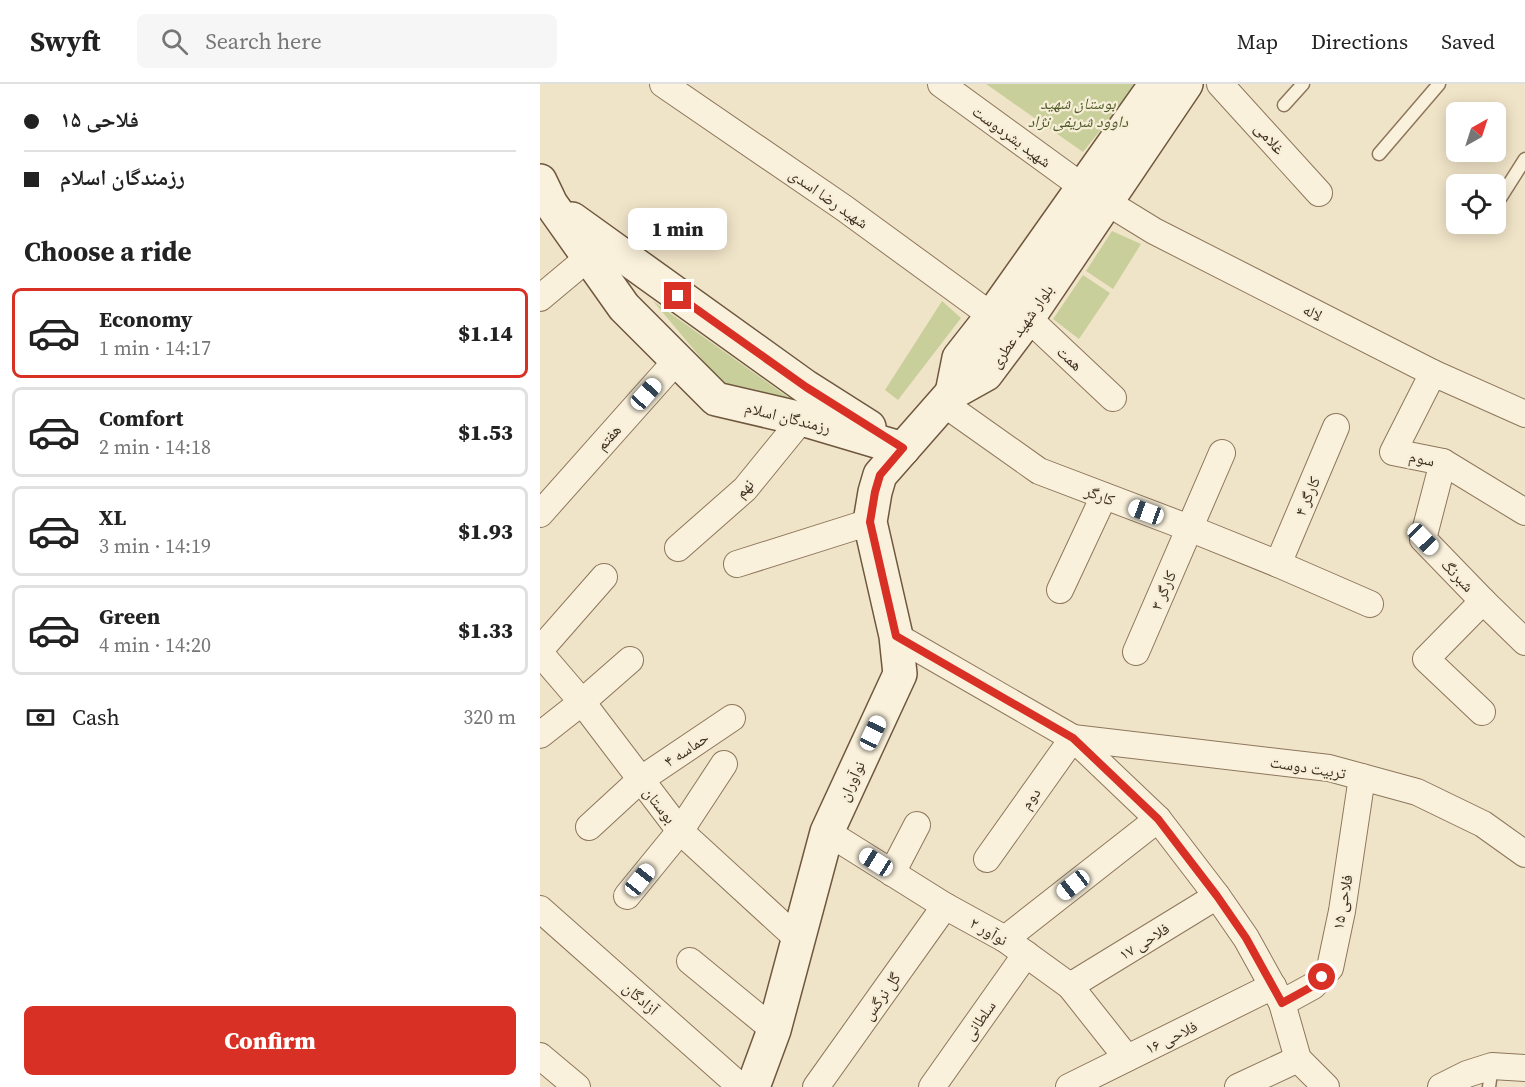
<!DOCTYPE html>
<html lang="en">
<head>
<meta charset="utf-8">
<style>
	body { margin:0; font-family:"Source Serif 4","Noto Naskh Arabic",serif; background:#f6f6f6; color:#222; height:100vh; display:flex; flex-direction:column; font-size:22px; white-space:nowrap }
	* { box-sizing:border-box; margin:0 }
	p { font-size:20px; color:#767676 }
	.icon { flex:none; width:33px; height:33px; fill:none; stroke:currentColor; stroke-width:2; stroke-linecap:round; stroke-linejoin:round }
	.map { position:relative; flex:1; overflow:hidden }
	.details { display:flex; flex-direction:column; background:#fff; width:540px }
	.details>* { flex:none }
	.hud { display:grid; align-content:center; height:132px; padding:0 24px; background:#fff }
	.needle { width:39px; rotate:39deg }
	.tools { position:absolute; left:906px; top:18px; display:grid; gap:12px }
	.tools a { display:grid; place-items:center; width:60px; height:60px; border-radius:9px; background:#fff; box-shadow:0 3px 15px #0003; font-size:30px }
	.end { position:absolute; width:27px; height:27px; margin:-14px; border:8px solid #d93025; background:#fff; box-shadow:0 0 0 3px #fff }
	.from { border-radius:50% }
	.bubble { position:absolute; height:42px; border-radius:9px; background:#fff; box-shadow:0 3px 15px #0003; font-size:20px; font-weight:800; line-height:42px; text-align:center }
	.car { position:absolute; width:18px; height:36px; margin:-18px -9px; border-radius:8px; box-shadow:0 0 4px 2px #0007; background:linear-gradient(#fff 24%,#345 0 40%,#fff 0 76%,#345 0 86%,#fff 0) }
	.hud b { display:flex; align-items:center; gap:21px; height:57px; font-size:22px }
	.hud b+b { border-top:2px solid #e0e0e0 }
	.hud i { width:15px; height:15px; background:#222 }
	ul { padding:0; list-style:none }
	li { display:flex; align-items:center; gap:18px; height:90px; margin:0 12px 9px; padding:0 12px; border:3px solid #e0e0e0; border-radius:9px }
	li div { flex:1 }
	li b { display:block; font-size:22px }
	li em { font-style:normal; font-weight:800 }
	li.current { border-color:#d93025 }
	li>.icon { width:54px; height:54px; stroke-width:1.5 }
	h2 { padding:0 24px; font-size:27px; line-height:72px }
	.pay { display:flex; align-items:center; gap:15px; height:66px; padding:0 24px; font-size:22px }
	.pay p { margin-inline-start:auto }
	.button { display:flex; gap:12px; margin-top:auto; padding:12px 24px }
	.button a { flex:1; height:69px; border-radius:9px; background:#d93025; color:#fff; font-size:24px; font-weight:800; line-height:69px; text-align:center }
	header { display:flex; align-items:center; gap:36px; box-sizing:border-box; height:84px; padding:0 30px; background:#fff; border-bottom:2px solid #e0e0e0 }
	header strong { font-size:28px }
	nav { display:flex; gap:33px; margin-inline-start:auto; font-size:21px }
	.search { width:420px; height:54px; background:#f6f6f6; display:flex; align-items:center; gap:15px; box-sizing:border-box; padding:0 21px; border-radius:9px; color:#767676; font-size:22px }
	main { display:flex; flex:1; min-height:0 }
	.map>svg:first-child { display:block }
	.green { fill:#c9cf9b }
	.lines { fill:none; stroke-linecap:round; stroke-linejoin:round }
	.lane-casing { stroke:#8d765c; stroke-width:15 }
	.street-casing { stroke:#8d765c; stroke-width:28 }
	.secondary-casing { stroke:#6f573f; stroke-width:36 }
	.lane { stroke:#faf1dc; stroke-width:12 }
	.street { stroke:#faf1dc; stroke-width:26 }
	.secondary { stroke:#faf1dc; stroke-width:33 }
	.route { stroke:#d93025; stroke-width:8 }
	.labels { text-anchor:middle; stroke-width:4.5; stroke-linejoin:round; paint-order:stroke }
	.park-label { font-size:16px; font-style:italic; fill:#4d5a26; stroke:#f7eed8 }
	.street-label { font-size:16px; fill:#3d2e20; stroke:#f7eed8 }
</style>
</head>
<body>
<header>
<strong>Swyft</strong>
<div class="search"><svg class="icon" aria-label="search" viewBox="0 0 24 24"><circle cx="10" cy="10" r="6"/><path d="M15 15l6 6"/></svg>Search here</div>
<nav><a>Map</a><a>Directions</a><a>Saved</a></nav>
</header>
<main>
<section class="details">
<div class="hud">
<b><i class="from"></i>فلاحی ۱۵</b>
<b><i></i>رزمندگان اسلام</b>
</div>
<h2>Choose a ride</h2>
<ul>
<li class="current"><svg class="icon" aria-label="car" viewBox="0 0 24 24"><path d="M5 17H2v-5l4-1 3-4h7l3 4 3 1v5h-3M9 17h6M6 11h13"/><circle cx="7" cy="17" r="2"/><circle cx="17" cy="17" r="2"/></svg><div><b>Economy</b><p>1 min · 14:17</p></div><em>$1.14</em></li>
<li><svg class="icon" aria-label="car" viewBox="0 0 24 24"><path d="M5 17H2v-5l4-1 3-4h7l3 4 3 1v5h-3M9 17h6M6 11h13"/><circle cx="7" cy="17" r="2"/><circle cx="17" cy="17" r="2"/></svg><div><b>Comfort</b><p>2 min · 14:18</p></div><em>$1.53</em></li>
<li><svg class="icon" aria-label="car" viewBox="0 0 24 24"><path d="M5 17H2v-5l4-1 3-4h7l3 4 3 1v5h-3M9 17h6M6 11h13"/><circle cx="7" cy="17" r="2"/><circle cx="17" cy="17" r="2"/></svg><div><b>XL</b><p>3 min · 14:19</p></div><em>$1.93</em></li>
<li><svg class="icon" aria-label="car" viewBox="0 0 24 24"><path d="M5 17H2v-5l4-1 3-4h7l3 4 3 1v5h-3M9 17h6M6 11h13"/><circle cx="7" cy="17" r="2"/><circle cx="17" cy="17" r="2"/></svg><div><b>Green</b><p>4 min · 14:20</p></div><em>$1.33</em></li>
</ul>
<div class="pay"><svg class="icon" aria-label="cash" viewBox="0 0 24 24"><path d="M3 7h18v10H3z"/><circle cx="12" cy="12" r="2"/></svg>Cash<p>320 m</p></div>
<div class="button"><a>Confirm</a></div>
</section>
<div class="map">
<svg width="985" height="1003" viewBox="0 0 985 1003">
	<rect width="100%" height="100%" fill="#f0e4c8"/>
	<g class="green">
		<polygon points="446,0 597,0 543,68"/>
		<polygon points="572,147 601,160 573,205 546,187"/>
		<polygon points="543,191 570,209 539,255 513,235"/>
		<polygon points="113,217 255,318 187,305"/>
		<polygon points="402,217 421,234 358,316 345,306"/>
	</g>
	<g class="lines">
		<defs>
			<g id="lane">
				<polyline points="744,21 763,0"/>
				<polyline points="839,70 899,0"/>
				<polyline points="959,116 985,75"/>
				<polyline points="949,1003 952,982"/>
			</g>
			<g id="street">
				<polyline points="123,0 304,124 452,232"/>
				<polyline points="401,0 544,104 614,147 893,289 985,330"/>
				<polyline points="680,0 779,109"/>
				<polyline points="0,214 49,173"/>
				<polyline points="488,234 573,314"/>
				<polyline points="893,289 853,368 903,378 985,428"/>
				<polyline points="403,319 499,387 649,444 738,480 830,520"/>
				<polyline points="903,378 883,455 943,517 985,558"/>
				<polyline points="0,430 137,276"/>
				<polyline points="138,464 205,405 262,335"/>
				<polyline points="197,480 330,438"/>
				<polyline points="738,480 796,343"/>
				<polyline points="520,506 564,412"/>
				<polyline points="356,552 533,654 618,735 677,812 706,854 742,919 758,975 786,1003"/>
				<polyline points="0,566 64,493"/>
				<polyline points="596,568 682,369"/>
				<polyline points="0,569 42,618 140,747 259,856"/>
				<polyline points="942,628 886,575 943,517"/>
				<polyline points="0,651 42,618 90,576"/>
				<polyline points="49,743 100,696 192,634"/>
				<polyline points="287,748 405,822 465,855 530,902 587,974"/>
				<polyline points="447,775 533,654 789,684 877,708 943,740 985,770"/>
				<polyline points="352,789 377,741"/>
				<polyline points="87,812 140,747 184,680"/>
				<polyline points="0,825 201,1003"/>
				<polyline points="465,855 618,735"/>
				<polyline points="150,877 234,946"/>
				<polyline points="530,902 677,812"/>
				<polyline points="742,919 773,902 790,884 802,827 822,693"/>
				<polyline points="0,972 37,1003"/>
				<polyline points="276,1003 405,822"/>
				<polyline points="392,1003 486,870"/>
				<polyline points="529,1003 733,902"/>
				<polyline points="698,1003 758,975"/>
				<polyline points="901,1003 927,990 952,982 985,984"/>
			</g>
			<g id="secondary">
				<polyline points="0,97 11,120 84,223 176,315 262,335 363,365"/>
				<polyline points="32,135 266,303 329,343"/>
				<polyline points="412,309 419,274 452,232 616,0"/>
				<polyline points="213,1003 234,946 287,748 360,590 356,552 330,438 335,408 340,391 412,309 446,290 488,234 646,0"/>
			</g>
		</defs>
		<use href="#lane" class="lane-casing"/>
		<use href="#street" class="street-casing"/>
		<use href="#secondary" class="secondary-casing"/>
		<use href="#lane" class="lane"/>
		<use href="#street" class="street"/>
		<use href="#secondary" class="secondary"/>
	</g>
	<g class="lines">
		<polyline class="route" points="138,212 266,303 363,364 340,391 335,408 330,438 356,552 533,654 618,735 677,812 706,854 742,919 773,902 782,893"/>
	</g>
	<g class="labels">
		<g class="park-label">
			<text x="538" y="25">بوستان شهید<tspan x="538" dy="18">داوود شریفی نژاد</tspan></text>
		</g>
		<g class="street-label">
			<text transform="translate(472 52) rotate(36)" y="6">شهید بشردوست</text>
			<text transform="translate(730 54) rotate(48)" y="6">غلامی</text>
			<text transform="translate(289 114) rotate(35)" y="6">شهید رضا اسدی</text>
			<text transform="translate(773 228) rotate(27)" y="6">لاله</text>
			<text transform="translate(481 242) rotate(-55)" y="6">بلوار شهید عطری</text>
			<text transform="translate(530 274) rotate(43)" y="6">همت</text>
			<text transform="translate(248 333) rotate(14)" y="6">رزمندگان اسلام</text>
			<text transform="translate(68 353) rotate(-48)" y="6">هفتم</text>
			<text transform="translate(882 374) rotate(12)" y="6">سوم</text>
			<text transform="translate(204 404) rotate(-46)" y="6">نهم</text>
			<text transform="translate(560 411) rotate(21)" y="6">کارگر</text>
			<text transform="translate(767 412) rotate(-67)" y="6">کارگر ۴</text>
			<text transform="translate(918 491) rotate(46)" y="6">شبرنگ</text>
			<text transform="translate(623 506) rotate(-67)" y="6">کارگر ۳</text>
			<text transform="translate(146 665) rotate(-34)" y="6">حماسه ۴</text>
			<text transform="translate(768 683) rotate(9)" y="6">تربیت دوست</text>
			<text transform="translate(311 697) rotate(-65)" y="6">نوآوران</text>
			<text transform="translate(490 714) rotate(-55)" y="6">دوم</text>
			<text transform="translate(120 721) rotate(52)" y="6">بوستان</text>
			<text transform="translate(802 818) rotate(-80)" y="6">فلاحی ۱۵</text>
			<text transform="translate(449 847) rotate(30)" y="6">نوآور ۲</text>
			<text transform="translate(604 857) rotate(-32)" y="6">فلاحی ۱۷</text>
			<text transform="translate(341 912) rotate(-55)" y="6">گل نرگس</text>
			<text transform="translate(101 914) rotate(41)" y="6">آزادگان</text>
			<text transform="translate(439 936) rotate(-55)" y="6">سلطانی</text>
			<text transform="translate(631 953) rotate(-26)" y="6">فلاحی ۱۶</text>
		</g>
	</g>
</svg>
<div class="tools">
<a><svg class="needle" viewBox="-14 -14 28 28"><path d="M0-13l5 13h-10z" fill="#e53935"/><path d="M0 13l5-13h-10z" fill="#767676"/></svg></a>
<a><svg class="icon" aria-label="locate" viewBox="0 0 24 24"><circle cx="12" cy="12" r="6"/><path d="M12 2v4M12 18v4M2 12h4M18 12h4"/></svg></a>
</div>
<i class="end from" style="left:782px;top:893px"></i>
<i class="end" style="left:138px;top:212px"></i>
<div class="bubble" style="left:88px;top:124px;width:99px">1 min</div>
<i class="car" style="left:106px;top:310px;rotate:42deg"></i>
<i class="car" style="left:606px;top:428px;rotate:290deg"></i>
<i class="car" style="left:883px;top:455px;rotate:136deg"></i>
<i class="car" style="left:333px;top:649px;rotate:25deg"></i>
<i class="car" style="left:336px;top:778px;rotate:302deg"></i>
<i class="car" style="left:100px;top:796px;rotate:39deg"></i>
<i class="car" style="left:533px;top:801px;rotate:232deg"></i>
</div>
</main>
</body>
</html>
